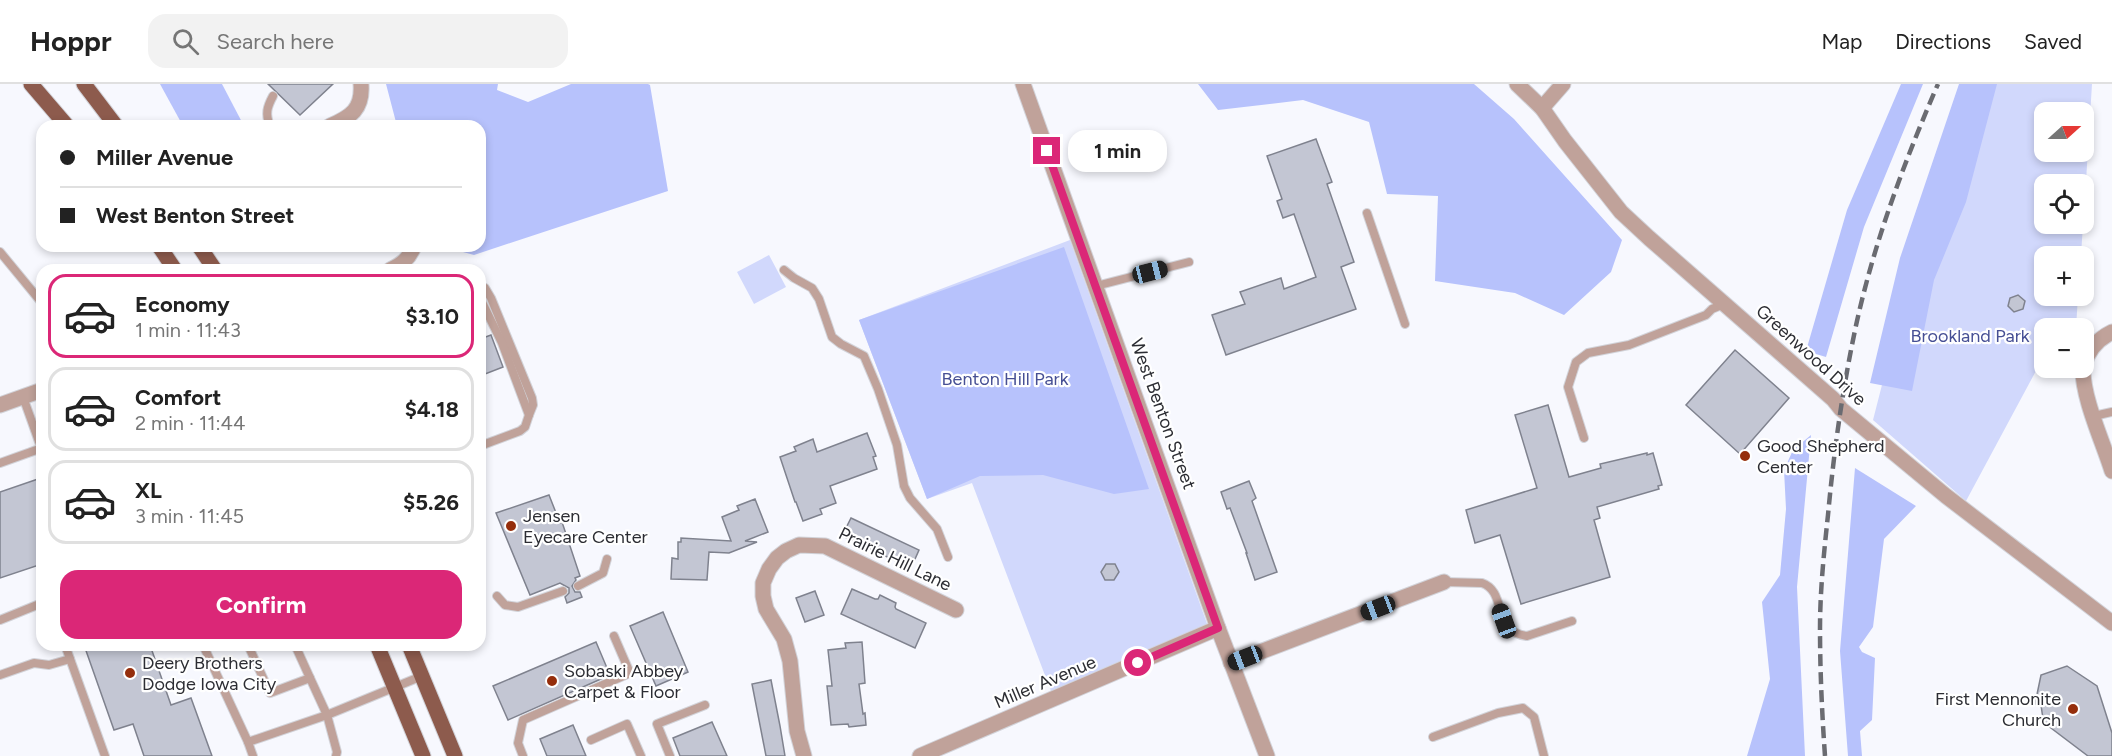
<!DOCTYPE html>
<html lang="en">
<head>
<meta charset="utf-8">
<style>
	body { margin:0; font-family:Figtree,sans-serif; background:#f2f2f2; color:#222; height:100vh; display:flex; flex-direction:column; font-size:22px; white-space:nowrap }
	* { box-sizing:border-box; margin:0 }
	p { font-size:20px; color:#767676 }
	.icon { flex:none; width:33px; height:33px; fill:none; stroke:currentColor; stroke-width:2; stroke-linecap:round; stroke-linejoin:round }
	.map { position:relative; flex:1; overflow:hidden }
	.details { position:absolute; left:36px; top:180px; width:450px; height:387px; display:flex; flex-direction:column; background:#fff; border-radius:18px; box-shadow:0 3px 9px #0003 }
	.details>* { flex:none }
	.guide { position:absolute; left:36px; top:36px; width:450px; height:132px; border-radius:18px; box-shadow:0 3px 9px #0003; display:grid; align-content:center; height:132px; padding:0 24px; background:#fff }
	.needle { width:39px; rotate:69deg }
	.buttons { position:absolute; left:2034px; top:18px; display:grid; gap:12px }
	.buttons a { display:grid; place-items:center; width:60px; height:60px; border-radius:12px; background:#fff; box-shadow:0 3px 9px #0003; font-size:30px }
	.end { position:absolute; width:27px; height:27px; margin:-14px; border:8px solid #db2777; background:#fff; box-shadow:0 0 0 3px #fff }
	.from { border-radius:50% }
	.bubble { position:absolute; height:42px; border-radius:18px; background:#fff; box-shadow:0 3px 9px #0003; font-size:20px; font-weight:700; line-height:42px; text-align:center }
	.car { position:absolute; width:18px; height:36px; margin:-18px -9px; border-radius:8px; box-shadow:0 0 4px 2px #0007; background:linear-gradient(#222 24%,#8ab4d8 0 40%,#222 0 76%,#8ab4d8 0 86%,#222 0) }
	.guide b { display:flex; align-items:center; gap:21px; height:57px; font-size:22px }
	.guide b+b { border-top:2px solid #e0e0e0 }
	.guide i { width:15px; height:15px; background:#222 }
	ul { padding:10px 0 0; list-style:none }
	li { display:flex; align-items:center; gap:18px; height:84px; margin:0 12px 9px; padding:0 12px; border:3px solid #e0e0e0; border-radius:18px }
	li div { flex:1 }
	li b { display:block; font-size:22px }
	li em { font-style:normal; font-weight:700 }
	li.active { border-color:#db2777 }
	li>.icon { width:54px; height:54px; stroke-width:1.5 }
	.action { display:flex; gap:12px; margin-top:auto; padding:12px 24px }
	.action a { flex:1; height:69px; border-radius:18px; background:#db2777; color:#fff; font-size:24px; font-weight:700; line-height:69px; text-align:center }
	header { display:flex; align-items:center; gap:36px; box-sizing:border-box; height:84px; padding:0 30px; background:#fff; border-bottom:2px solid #e0e0e0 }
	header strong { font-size:28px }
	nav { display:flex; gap:33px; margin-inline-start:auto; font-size:21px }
	.search { width:420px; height:54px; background:#f2f2f2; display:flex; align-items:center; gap:15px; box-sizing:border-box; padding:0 21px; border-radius:18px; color:#767676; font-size:22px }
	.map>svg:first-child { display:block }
	.green { fill:#d1d8fc; fill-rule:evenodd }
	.forest { fill:#b7c2fc }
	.building { fill:#c3c6d3; stroke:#7f828e; stroke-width:1.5 }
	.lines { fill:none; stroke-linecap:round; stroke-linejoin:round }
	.service-casing { stroke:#d2d3d9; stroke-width:10 }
	.minor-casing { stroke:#d2d3d9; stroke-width:17 }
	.tertiary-casing { stroke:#d2d3d9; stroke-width:17 }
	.primary-casing { stroke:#d2d3d9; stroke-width:17 }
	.service { stroke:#c0a29a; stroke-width:8 }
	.minor { stroke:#c0a29a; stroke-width:15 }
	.tertiary { stroke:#c0a29a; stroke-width:15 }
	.primary { stroke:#8d5b4d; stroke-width:15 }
	.rail { stroke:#6a6b71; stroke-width:4.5; stroke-dasharray:12 6; stroke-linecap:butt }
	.route { stroke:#db2777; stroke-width:8 }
	.poi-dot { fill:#952e0c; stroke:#fff; stroke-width:2 }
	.labels { text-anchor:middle; stroke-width:4.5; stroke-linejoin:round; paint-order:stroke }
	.park-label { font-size:18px; fill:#464f94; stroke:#fff }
	.street-label { font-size:18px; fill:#2c2d33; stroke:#fff }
	.poi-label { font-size:18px; fill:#2c2d33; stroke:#fff; text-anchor:start }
</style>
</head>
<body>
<header>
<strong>Hoppr</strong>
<div class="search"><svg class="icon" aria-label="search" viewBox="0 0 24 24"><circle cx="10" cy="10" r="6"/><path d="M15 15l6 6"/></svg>Search here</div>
<nav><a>Map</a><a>Directions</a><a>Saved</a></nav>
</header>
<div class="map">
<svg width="2112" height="672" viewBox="0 0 2112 672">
	<rect width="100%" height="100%" fill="#f7f8fe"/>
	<g class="green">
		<path d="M1973,0H2092L2084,130V100H2044V140H2083L2081,172H2044V212H2078L2076,244H2044V272L1966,417L1873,336L1915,172ZM2044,28H2084V68H2044Z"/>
		<polygon points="1070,156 1210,548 1054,615 972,399 927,415 859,236"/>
		<polygon points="769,171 786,203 754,220 737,188"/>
	</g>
	<g class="forest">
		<polygon points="160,0 222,0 244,42 183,42"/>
		<polygon points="386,0 498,0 497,6 528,18 571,0 648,0 650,1 668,107 474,171 441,162 480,162 480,42 397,42"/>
		<polygon points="1198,0 1474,0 1514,35 1622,156 1611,188 1564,231 1515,209 1435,197 1438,112 1387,110 1369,38 1303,16 1218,26"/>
		<polygon points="1901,0 1923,0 1864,143 1826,273 1806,267 1847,126"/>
		<polygon points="1959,0 1997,0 1966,118 1934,196 1912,307 1870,299 1900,174"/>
		<polygon points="1064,163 1149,405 1114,410 1043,391 980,392 927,415 859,236"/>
		<polygon points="1811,351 1797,503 1805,672 1747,672 1770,595 1762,518 1780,491 1786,425 1784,386 1793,366"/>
		<polygon points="1855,384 1916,422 1884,455 1873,543 1859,563 1862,568 1875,574 1872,636 1860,647 1862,672 1848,672 1840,567"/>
	</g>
	<g class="building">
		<polygon points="268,0 333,0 300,31"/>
		<polygon points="1316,55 1332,98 1327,100 1354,178 1341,183 1356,225 1226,271 1212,231 1245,220 1240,208 1281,194 1284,205 1316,193 1294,130 1283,134 1277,117 1282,115 1267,72"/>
		<polygon points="2018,211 2025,217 2023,225 2014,228 2008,222 2010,214"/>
		<polygon points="491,251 503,283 480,292 480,255"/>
		<polygon points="1735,266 1789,314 1740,370 1686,321"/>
		<polygon points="1548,321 1569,393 1601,384 1600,380 1647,369 1647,371 1653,369 1662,401 1658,402 1659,405 1597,423 1600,434 1594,436 1610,493 1521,520 1500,451 1475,459 1466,426 1537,404 1515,331"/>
		<polygon points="867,349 876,372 873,373 877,385 830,402 836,419 820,425 822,430 803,437 796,418 795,418 780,373 796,367 794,363 813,355 817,368"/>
		<polygon points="38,395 42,406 42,480 0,494 0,408"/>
		<polygon points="1249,397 1256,414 1252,417 1277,488 1255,496 1246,469 1247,469 1230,424 1227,425 1221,408"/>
		<polygon points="549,411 560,439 562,438 580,492 575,494 576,496 572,502 575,508 580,508 582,513 567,519 565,513 569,509 569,504 560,499 530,511 496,429"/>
		<polygon points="755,415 768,448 745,457 757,458 729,469 709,468 707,496 671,495 672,474 678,475 678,458 681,458 681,454 731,457 722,433 739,426 737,422"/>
		<polygon points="851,434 919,466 911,484 842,452"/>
		<polygon points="1106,480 1115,480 1119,488 1114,496 1105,496 1101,488"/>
		<polygon points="852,505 875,515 878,515 880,511 896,519 895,523 896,525 926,539 915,564 841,530"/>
		<polygon points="815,507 824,531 805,538 796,514"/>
		<polygon points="663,528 688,588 656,602 630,542"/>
		<polygon points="596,558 610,591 508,636 493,602"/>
		<polygon points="862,558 865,599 859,600 863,630 865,629 866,641 849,643 848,640 831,641 827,602 832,602 828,566 846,564 845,559"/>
		<polygon points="84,561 150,561 171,621 191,614 212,672 144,672 133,640 114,646"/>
		<polygon points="2067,582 2097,602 2112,649 2112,672 2088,672 2047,641 2043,635 2041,621 2035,620 2041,591"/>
		<polygon points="771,596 780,642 785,672 766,672 752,600"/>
		<polygon points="712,638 727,672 680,672 673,654"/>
		<polygon points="573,641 586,672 547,672 540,655"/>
	</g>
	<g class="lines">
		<defs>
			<g id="service">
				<path d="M270,42C265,30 267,23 273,12"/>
				<polyline points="1367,129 1405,240"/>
				<polyline points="0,168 42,219"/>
				<polyline points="784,186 794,194 812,204 819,215 832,253 841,260 864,272 878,305 897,361 904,402 910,414 937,445 948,473"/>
				<polyline points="480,201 485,204 491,214 532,314 533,321 529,331"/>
				<polyline points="1096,202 1189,178"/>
				<polyline points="480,214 502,259 529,331 525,343 520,347 480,362"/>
				<polyline points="23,313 42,366"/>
				<polyline points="2094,332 2112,328"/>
				<polyline points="1584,354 1568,303 1576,278 1588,269 1629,261 1706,231 1712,225 1724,220"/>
				<polyline points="0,379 42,364"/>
				<path d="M1444,498L1482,499C1508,508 1491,548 1527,552L1572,537"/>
				<polyline points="578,502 603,489 607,475"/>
				<polyline points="497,512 505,521 518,523 563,507"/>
				<polyline points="0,536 42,519"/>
				<polyline points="65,561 105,672"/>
				<polyline points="203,561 248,658 327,631 422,592"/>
				<polyline points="248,561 270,609 310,594 295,561"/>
				<polyline points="0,591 34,579 49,581 70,575"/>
				<polyline points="310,594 327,631 337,668 336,672"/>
				<polyline points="1433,653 1498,629 1523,624 1534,633 1544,672"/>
				<polyline points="591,656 627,640 641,672"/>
				<polyline points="248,658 253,672"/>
				<polyline points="523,672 518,659 523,636 630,589 614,552"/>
				<polyline points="670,672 657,640 705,621"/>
			</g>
			<g id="minor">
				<polyline points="1517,0 1542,24 1565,57 1621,128 1649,154 1833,315 1841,325 1946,412 2112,539"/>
				<polyline points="1542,24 1563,0"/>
				<path d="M330,42C351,33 363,25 361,0"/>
				<path d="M390,186C402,180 409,175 414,162"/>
				<path d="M2084,281C2088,266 2098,255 2112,248"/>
				<path d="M2083,284C2082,313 2103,358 2112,387"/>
				<polyline points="0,321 42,306"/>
				<polyline points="1231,579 1444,498"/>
				<polyline points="804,672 797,647 790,577 784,555 766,525 763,512 763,499 769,485 777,474 786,467 799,461 825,462 956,526"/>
				<polyline points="920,672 1218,544"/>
			</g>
			<polyline id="tertiary" points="1023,0 1218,544 1267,672"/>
			<g id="primary">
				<polyline points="31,0 67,42"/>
				<polyline points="84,0 116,42"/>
				<polyline points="159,162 175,186"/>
				<polyline points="199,162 215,186"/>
				<polyline points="377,561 423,672"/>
				<polyline points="409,561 455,672"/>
			</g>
		</defs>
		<use href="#service" class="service-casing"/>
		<use href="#minor" class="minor-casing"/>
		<use href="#tertiary" class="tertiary-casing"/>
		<use href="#primary" class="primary-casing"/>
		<use href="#service" class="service"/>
		<use href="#minor" class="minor"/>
		<use href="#tertiary" class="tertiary"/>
		<use href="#primary" class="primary"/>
		<path class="rail" d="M1825,672C1822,630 1820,587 1820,544C1820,507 1824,468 1828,431C1834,366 1843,301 1857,237C1875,156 1905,76 1938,0"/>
	</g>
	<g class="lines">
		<polyline class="route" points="1047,67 1218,544 1138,579"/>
	</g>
	<g class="poi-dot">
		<circle cx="1745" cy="372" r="6"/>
		<circle cx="511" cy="442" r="6"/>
		<circle cx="130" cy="589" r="6"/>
		<circle cx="552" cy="597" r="6"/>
		<circle cx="2073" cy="625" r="6"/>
	</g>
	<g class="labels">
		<g class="park-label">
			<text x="1970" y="258">Brookland Park</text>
			<text x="1005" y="301">Benton Hill Park</text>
		</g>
		<g class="street-label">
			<text transform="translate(1811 271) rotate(42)" y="6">Greenwood Drive</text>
			<text transform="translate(1163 330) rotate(70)" y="6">West Benton Street</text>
			<text transform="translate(895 475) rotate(26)" y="6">Prairie Hill Lane</text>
			<text transform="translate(1045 598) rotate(-23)" y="6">Miller Avenue</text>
		</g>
		<g class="poi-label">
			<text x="1757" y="368">Good Shepherd<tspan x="1757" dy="21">Center</tspan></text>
			<text x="523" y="438">Jensen<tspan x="523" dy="21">Eyecare Center</tspan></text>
			<text x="142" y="585">Deery Brothers<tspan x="142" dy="21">Dodge Iowa City</tspan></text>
			<text x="564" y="593">Sobaski Abbey<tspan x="564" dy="21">Carpet &amp; Floor</tspan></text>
			<text x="2061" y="621" text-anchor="end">First Mennonite<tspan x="2061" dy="21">Church</tspan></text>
		</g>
	</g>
</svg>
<div class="buttons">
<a><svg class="needle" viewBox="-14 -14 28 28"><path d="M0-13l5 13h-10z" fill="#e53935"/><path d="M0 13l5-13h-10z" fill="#767676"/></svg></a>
<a><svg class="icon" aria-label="locate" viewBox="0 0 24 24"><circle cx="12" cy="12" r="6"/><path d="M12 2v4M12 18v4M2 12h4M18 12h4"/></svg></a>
<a>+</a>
<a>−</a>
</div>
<i class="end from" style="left:1138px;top:579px"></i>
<i class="end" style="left:1047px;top:67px"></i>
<div class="bubble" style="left:1068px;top:46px;width:99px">1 min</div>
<i class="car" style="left:1150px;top:188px;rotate:76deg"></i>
<i class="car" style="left:1378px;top:524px;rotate:249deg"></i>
<i class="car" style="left:1504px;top:537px;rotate:340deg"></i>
<i class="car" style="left:1245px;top:574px;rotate:249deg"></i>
<div class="guide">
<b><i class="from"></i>Miller Avenue</b>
<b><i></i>West Benton Street</b>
</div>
<section class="details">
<ul>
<li class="active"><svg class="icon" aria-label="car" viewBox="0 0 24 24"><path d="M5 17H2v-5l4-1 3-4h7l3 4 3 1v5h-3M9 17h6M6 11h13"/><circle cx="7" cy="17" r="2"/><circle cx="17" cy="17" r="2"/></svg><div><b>Economy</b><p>1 min · 11:43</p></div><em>$3.10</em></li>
<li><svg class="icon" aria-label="car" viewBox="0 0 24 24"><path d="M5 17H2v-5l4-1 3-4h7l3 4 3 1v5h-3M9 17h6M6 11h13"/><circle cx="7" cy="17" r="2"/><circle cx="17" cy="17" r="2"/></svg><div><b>Comfort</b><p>2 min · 11:44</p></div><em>$4.18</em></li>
<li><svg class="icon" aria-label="car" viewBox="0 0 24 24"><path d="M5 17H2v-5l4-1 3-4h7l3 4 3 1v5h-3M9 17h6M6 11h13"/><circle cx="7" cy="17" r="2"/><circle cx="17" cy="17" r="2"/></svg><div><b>XL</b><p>3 min · 11:45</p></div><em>$5.26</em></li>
</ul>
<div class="action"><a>Confirm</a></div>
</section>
</div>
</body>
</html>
